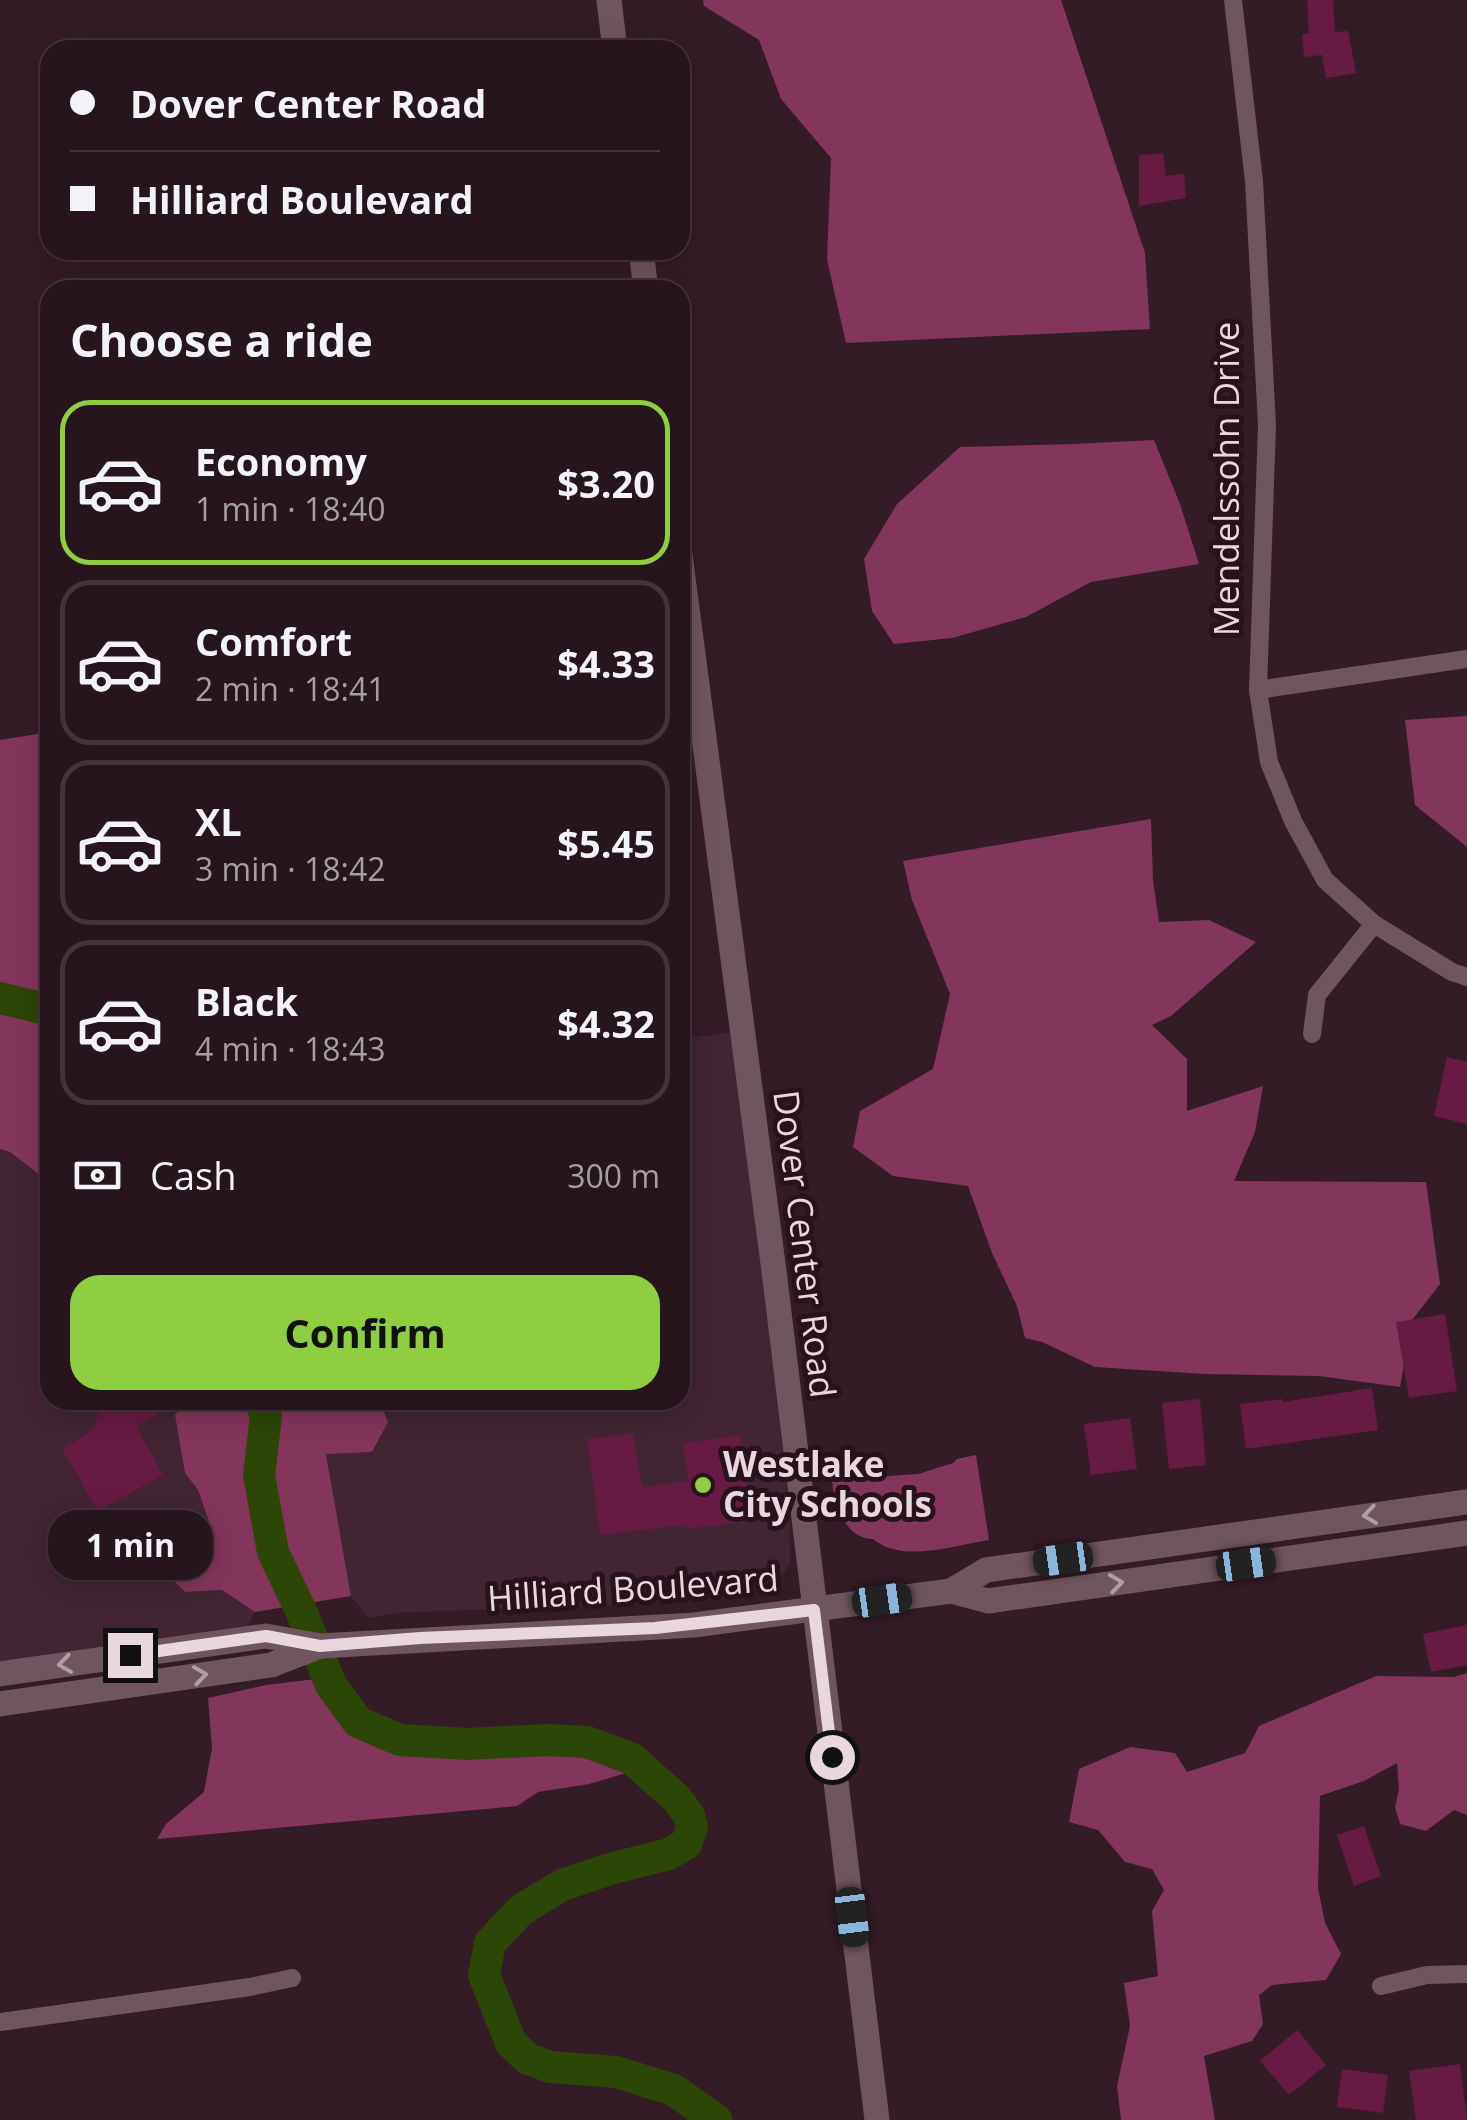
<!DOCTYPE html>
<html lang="en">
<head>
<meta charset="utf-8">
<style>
	body { margin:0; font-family:"Open Sans",sans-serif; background:#322229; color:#f1f3f6; height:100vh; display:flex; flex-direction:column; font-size:38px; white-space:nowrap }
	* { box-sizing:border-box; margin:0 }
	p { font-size:32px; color:#a49fa3 }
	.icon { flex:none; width:55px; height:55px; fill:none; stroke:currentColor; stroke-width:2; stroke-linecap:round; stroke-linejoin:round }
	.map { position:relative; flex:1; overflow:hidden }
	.drawer { position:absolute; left:40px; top:280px; width:650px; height:1130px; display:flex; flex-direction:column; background:#26151c; border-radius:30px; box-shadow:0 5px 25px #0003,0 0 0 2px #42343b }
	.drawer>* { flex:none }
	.guide { position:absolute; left:40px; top:40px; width:650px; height:220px; border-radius:30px; box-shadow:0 5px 25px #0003,0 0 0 2px #42343b; display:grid; align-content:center; height:220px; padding:0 30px; background:#26151c }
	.end { position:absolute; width:45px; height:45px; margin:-22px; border:12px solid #e8d8de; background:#111; box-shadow:0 0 0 5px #111 }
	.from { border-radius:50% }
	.bubble { position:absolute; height:70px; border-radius:30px; background:#26151c; box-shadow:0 5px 25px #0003,0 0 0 2px #42343b; font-size:32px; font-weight:700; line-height:70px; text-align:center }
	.car { position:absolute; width:30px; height:60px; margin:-30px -15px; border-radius:12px; box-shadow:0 0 8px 2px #0007; background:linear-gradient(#222 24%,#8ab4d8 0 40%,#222 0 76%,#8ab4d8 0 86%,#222 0) }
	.guide b { display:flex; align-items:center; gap:35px; height:95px; font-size:38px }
	.guide b+b { border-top:2px solid #42343b }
	.guide i { width:25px; height:25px; background:#f1f3f6 }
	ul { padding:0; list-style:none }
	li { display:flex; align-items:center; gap:30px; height:165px; margin:0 20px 15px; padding:0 10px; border:5px solid #42343b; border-radius:30px }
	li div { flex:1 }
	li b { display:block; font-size:38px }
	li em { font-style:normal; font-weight:700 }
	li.selected { border-color:#8fcd41 }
	li>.icon { width:90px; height:90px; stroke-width:1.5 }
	h2 { padding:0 30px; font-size:45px; line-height:120px }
	.pay { display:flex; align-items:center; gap:25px; height:110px; padding:0 30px; font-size:38px }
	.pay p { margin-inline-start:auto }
	.primary-button { display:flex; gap:20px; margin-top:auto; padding:20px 30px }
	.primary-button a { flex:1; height:115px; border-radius:30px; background:#8fcd41; color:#111; font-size:40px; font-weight:700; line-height:115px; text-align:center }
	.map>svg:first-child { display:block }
	.built { fill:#412532 }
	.forest { fill:#83355b }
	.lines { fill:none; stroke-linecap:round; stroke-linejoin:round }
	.river { stroke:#2c4606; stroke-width:32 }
	.building { fill:#671a42 }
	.street { stroke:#6f555f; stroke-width:18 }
	.secondary { stroke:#6f555f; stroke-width:25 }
	.oneway { stroke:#b29da5 }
	.route { stroke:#e8d8de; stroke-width:12 }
	.poi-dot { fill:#8fcd41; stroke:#28131c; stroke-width:4 }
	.labels { text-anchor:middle; stroke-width:10; stroke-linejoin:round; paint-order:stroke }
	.street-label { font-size:35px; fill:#e8d8de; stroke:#28131c }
	.poi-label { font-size:35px; font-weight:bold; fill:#e8d8de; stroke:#28131c; text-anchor:start }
</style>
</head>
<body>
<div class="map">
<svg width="1467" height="2120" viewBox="0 0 1467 2120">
	<rect width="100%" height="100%" fill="#331c26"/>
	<g class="built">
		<polygon points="734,1032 789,1506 790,1564 772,1587 667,1602 396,1613 368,1618 351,1596 326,1453 372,1452 388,1422 379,1400 680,1400 680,1039"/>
		<polygon points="0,1149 10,1152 50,1183 50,1400 189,1400 175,1416 185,1473 198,1490 210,1524 180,1552 185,1592 222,1590 255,1612 246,1629 0,1663"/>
	</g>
	<g class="forest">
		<polygon points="703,0 1061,0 1145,253 1150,329 846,343 827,260 831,158 781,99 759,40 704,6"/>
		<polygon points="1154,440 1180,504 1199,564 1091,582 1026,617 952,638 894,644 872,611 864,559 897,504 960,447 1073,444"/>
		<polygon points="1467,716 1467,847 1415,805 1405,720"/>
		<polygon points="50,732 50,1183 10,1152 0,1149 0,740"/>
		<polygon points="1151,819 1153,880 1159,922 1209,920 1256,942 1171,1016 1152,1025 1187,1059 1187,1111 1263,1086 1255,1132 1234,1181 1426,1182 1440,1284 1412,1320 1400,1387 1319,1376 1205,1374 1095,1367 1042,1342 1025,1338 1017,1306 992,1253 968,1186 893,1176 853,1147 860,1111 933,1069 950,994 912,900 903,861"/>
		<polygon points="189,1400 379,1400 388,1422 372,1452 326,1454 351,1596 255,1612 222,1590 185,1592 168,1575 180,1552 210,1524 198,1490 185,1473 175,1415"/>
		<path d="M976,1455L989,1540C954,1545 903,1564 873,1539C845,1539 834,1504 832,1480L918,1474L953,1463L957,1459Z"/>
		<polygon points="1467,1673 1467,1815 1454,1810 1426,1831 1400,1824 1395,1807 1399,1789 1397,1763 1364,1781 1320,1796 1318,1888 1325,1923 1341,1954 1326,1980 1272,1985 1259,1995 1263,2024 1252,2041 1204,2056 1215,2120 1121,2120 1117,2086 1130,2026 1124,1983 1158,1976 1152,1911 1164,1890 1152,1869 1125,1862 1098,1830 1069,1822 1079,1769 1130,1747 1175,1753 1187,1772 1245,1753 1259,1726 1376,1676 1454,1677"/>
		<polygon points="315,1679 331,1685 358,1722 400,1740 467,1744 547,1740 587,1742 632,1759 633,1771 589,1784 538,1792 517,1806 157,1839 166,1824 204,1792 212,1748 208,1698 266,1685"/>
	</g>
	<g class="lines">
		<g class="river">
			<polyline points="0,998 50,1010"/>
			<polyline points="260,1400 266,1416 259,1475 273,1552 302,1613 331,1685 358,1722 400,1740 467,1744 547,1740 587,1742 632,1759 677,1799 689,1815 692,1828 686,1844 669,1854 610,1869 562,1885 521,1910 490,1943 484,1975 511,2043 528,2059 550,2067 616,2072 674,2090 716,2120"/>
		</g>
	</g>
	<g class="building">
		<polygon points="1307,0 1333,0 1335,32 1348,31 1356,73 1326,78 1322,55 1304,57 1302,34 1309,34"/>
		<polygon points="1163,153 1166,176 1184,174 1186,198 1139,206 1139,155"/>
		<polygon points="1447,1057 1467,1062 1467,1124 1434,1116"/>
		<polygon points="1445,1314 1457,1391 1409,1398 1396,1322"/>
		<polygon points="1372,1388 1378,1430 1246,1449 1240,1404 1283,1399 1283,1402"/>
		<polygon points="1200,1399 1206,1465 1169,1469 1162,1403"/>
		<polygon points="90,1400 181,1400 136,1426 163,1475 98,1511 62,1449 94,1429 98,1414"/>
		<polygon points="1130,1418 1137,1469 1091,1475 1084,1424"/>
		<polygon points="633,1433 642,1487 688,1481 683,1443 740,1435 752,1521 686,1529 686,1525 600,1535 587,1439"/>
		<polygon points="1467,1625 1467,1665 1431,1672 1423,1634"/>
		<polygon points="1364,1826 1381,1876 1354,1886 1337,1835"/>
		<polygon points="1297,2030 1326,2065 1289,2095 1260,2061"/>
		<polygon points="1460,2064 1467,2120 1416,2120 1409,2071"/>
		<polygon points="1342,2069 1388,2075 1383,2113 1337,2107"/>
	</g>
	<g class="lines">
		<g class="street">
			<polyline points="1233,0 1254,181 1267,425 1258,690 1269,762 1293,821 1325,880 1374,924 1452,972 1467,977"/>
			<polyline points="1258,690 1467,659"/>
			<polyline points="1312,1034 1317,995 1374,924"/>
			<polyline points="1381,1986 1427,1975 1467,1974"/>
			<polyline points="0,2022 250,1987 292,1978"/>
		</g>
		<g class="secondary">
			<polyline points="609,0 615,50"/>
			<polyline points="641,250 646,290"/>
			<polyline points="680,555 774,1271 877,2120"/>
			<polyline points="951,1591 988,1601 1467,1533"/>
			<polyline points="0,1674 266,1636 320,1646 694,1625 951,1591 986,1570 1467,1502"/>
			<polyline points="0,1704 271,1665 320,1646"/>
		</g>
	</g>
	<defs><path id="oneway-chevron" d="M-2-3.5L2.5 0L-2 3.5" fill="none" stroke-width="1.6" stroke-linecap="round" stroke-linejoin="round" transform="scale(2.5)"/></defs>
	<g class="oneway">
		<use href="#oneway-chevron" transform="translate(1370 1515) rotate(172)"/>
		<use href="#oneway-chevron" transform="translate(1116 1583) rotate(-8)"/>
		<use href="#oneway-chevron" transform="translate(65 1664) rotate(172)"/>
		<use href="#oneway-chevron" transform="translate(200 1675) rotate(-8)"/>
	</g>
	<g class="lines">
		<polyline class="route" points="130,1655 266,1636 320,1646 420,1638 655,1628 814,1610 832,1757"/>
	</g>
	<circle class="poi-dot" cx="703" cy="1485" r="10"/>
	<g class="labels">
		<g class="street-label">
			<text transform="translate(1227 479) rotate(-90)" y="12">Mendelssohn Drive</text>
			<text transform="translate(804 1244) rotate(83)" y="12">Dover Center Road</text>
			<text transform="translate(633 1589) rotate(-4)" y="12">Hilliard Boulevard</text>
		</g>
		<g class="poi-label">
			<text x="723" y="1477">Westlake<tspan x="723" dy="40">City Schools</tspan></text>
		</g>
	</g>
</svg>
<i class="end from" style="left:832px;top:1757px"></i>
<i class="end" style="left:130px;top:1655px"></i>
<div class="bubble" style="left:48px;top:1510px;width:165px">1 min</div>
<i class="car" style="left:1063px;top:1559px;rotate:262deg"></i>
<i class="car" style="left:1246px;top:1564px;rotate:82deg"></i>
<i class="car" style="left:882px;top:1600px;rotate:82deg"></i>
<i class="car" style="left:852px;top:1917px;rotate:173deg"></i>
<div class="guide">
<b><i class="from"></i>Dover Center Road</b>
<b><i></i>Hilliard Boulevard</b>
</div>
<section class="drawer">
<h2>Choose a ride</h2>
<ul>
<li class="selected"><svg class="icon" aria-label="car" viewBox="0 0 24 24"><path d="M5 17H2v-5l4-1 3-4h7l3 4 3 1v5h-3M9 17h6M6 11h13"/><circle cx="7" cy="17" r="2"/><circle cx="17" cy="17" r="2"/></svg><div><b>Economy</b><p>1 min · 18:40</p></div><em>$3.20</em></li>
<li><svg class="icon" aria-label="car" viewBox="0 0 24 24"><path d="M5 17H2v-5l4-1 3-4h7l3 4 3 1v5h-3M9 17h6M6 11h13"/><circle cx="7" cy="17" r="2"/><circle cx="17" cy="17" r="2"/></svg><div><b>Comfort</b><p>2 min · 18:41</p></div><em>$4.33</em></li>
<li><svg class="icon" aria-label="car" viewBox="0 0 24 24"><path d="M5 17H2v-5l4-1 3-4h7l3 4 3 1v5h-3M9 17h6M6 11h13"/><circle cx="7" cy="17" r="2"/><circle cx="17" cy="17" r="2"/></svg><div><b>XL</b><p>3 min · 18:42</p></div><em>$5.45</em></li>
<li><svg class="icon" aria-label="car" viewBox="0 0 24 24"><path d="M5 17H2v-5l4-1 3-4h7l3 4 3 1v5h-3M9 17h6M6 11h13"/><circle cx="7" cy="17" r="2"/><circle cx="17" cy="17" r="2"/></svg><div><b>Black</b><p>4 min · 18:43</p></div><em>$4.32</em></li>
</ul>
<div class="pay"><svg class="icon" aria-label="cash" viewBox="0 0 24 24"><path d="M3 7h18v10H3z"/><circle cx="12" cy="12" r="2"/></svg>Cash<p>300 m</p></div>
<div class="primary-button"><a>Confirm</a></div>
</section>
</div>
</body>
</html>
